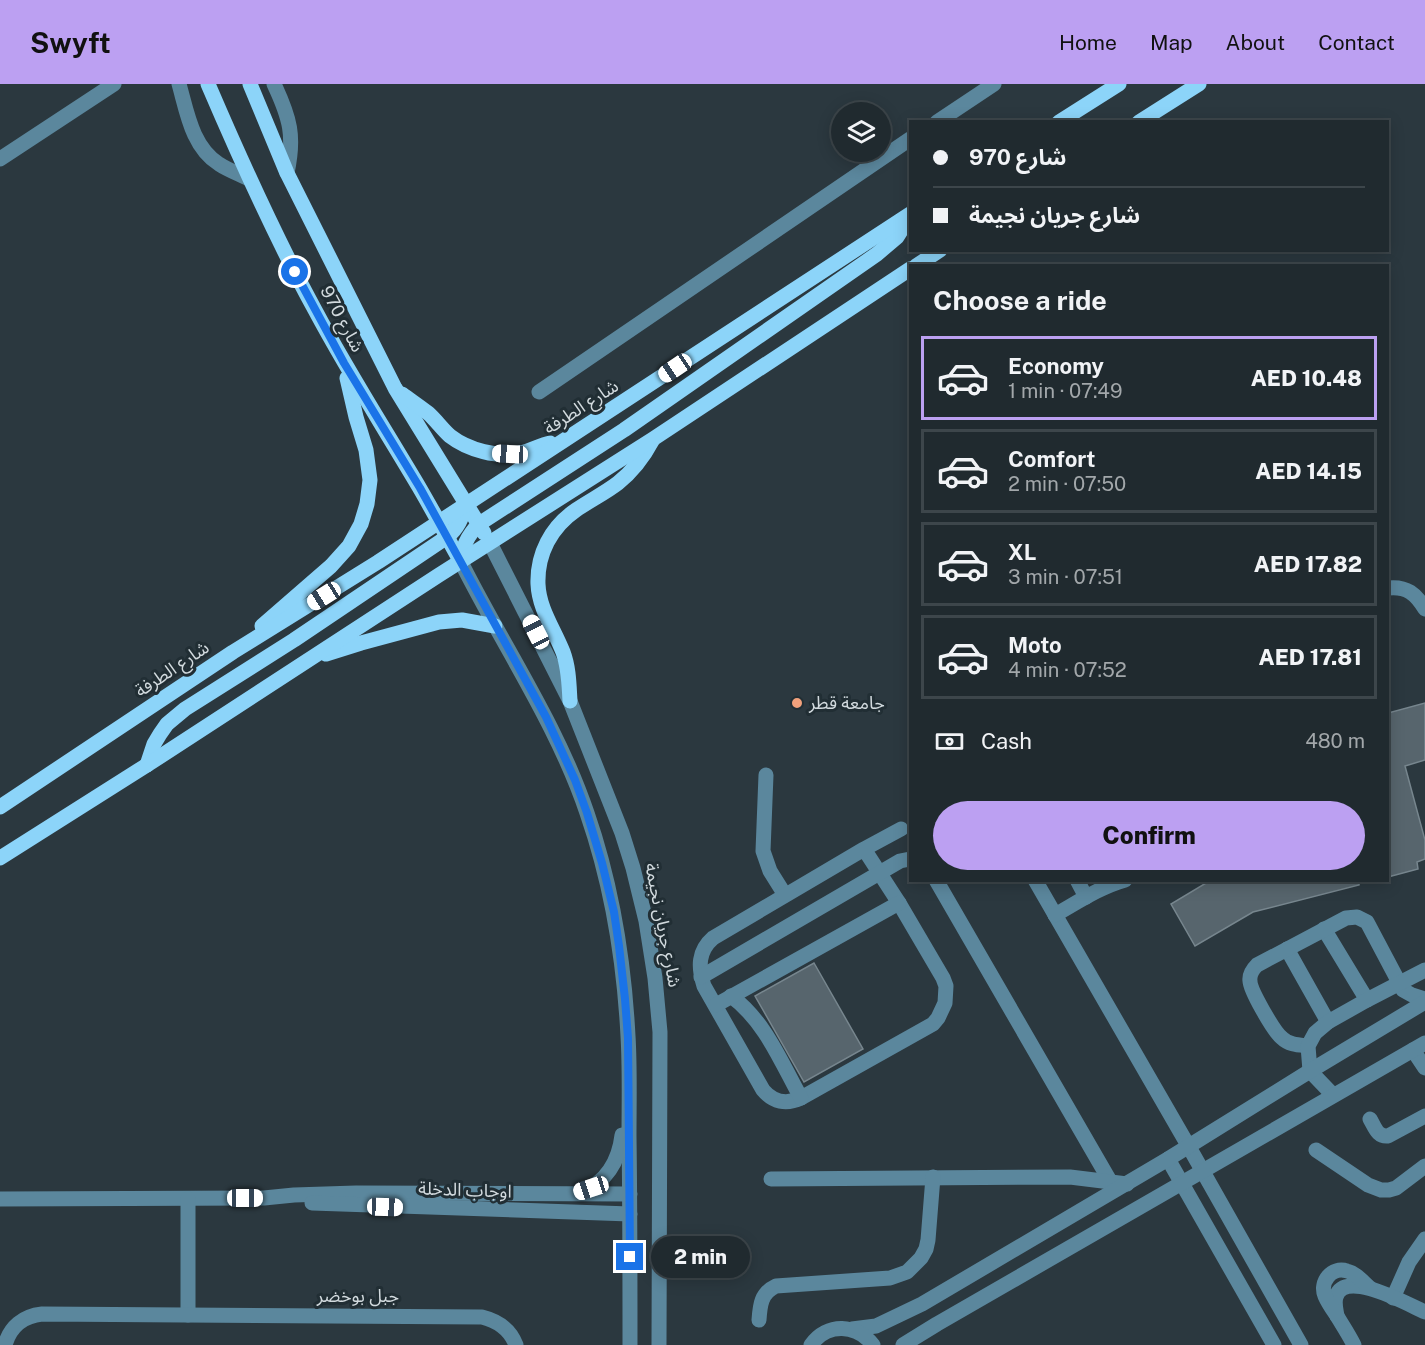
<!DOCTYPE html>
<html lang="en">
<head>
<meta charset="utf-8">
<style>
	body { margin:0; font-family:"Public Sans","Noto Sans Arabic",sans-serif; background:#2d363b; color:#f1f3f6; height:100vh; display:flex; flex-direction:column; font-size:22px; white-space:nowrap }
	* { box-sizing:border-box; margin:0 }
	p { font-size:20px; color:#a2a7aa }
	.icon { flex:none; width:33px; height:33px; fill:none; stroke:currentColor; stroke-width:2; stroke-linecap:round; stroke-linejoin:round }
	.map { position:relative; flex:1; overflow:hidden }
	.panel { position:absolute; left:909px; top:180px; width:480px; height:618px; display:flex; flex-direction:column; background:#202a2f; border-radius:0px; box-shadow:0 3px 15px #0003,0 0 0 2px #3d464b }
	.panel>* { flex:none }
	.guide { position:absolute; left:909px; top:36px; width:480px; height:132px; border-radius:0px; box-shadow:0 3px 15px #0003,0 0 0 2px #3d464b; display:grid; align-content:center; height:132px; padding:0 24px; background:#202a2f }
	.fabs { position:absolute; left:831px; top:18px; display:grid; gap:12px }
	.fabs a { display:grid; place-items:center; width:60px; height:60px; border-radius:50%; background:#202a2f; box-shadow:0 3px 15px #0003,0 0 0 2px #3d464b; font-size:30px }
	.end { position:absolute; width:27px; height:27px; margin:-14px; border:8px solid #1a73e8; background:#fff; box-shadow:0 0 0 3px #fff }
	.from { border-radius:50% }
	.bubble { position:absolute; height:42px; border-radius:21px; background:#202a2f; box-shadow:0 3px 15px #0003,0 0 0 2px #3d464b; font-size:20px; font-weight:800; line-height:42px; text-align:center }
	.car { position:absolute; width:18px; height:36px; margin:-18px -9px; border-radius:8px; box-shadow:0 0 4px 2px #0007; background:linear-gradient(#fff 24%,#345 0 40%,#fff 0 76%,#345 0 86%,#fff 0) }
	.guide b { display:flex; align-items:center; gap:21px; height:57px; font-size:22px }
	.guide b+b { border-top:2px solid #3d464b }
	.guide i { width:15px; height:15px; background:#f1f3f6 }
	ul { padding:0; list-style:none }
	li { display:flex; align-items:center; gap:18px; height:84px; margin:0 12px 9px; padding:0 12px; border:3px solid #3d464b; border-radius:0px }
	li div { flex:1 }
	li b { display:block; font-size:22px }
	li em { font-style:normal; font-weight:800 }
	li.on { border-color:#bca0f2 }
	li>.icon { width:54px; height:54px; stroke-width:1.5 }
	h2 { padding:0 24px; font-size:27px; line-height:72px }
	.pay { display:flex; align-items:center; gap:15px; height:66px; padding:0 24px; font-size:22px }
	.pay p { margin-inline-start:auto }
	.primary-button { display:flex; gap:12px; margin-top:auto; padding:12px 24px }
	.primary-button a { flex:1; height:69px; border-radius:36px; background:#bca0f2; color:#111; font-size:24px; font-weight:800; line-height:69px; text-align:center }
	header { display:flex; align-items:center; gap:36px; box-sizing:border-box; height:84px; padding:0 30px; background:#bca0f2; color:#111 }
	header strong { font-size:28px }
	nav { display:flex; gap:33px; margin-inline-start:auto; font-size:21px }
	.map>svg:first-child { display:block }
	.building { fill:#57656d; stroke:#77868e; stroke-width:1.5 }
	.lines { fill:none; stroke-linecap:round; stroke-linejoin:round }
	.minor { stroke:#5b879d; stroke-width:15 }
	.major { stroke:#8cd4f9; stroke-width:15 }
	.route { stroke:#1a73e8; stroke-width:8 }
	.poi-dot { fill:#f1a17c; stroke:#212e34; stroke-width:2 }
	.labels { text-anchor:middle; stroke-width:6; stroke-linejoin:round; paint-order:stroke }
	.street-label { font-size:18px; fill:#d2dade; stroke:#212e34 }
	.poi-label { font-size:18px; fill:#d2dade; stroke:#212e34; text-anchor:start }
</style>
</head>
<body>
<header>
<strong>Swyft</strong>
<nav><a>Home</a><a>Map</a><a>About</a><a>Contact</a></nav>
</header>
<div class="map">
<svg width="1425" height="1261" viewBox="0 0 1425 1261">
	<rect width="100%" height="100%" fill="#2b383f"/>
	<g class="building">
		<polygon points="1425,619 1425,676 1405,682 1425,756 1425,775 1417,778 1418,785 1388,793 1388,629"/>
		<polygon points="1211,796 1359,796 1359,801 1253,828 1195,862 1171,820"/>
		<polygon points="814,879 863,965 804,998 755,912"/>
	</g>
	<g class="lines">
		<g class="minor">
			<path d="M179,0C187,28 192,63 219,80C228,86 239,90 249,95"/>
			<path d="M274,0C290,34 295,52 287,89"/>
			<polyline points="937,38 994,0"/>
			<polyline points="0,75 114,0"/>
			<polyline points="539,308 910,55"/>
			<polyline points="490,459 570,617 622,749 633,784 646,837 655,894 660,948 659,1261"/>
			<path d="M461,478C503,562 557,640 587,729C612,801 624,876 628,952C630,985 629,1019 629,1052C630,1122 630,1191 630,1261"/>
			<path d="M1388,504C1407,502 1416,510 1425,525"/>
			<polyline points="766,691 763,767 770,787 785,811"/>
			<path d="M864,765L899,819L943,894L946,902L945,919L938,934L933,940L801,1014C786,1021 773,1018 763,1006L704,902C698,883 698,867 713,854L864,765L901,745"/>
			<polyline points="936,796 1110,1097"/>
			<polyline points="1035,796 1189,1063 1301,1261"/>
			<polyline points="1077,796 1086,813"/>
			<path d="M1055,831C1078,818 1100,803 1125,796"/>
			<polyline points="1324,845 1367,916"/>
			<polyline points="1287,865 1328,938"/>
			<polyline points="701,893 900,777 910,775"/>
			<path d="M731,912C765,937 781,978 801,1014"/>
			<polyline points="716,921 899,819"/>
			<path d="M1308,962C1299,961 1289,961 1282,954C1274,948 1250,906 1250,897C1249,890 1253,885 1257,881L1346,834L1357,833L1367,838L1403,906L1412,911L1425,915"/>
			<polyline points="1413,966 1425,984"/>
			<polyline points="1333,1011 1310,987 1308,962 1315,949 1328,938 1367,916 1425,886"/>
			<path d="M1370,1035C1375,1043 1377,1053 1388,1052L1425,1032"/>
			<polyline points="1316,1066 1368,1101 1381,1106 1389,1106 1396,1104 1425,1082"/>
			<polyline points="1168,1075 1274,1261"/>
			<polyline points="771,1095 1070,1093 1127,1100"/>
			<path d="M581,1108C606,1099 619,1077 622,1051"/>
			<polyline points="0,1115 264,1114 294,1111 356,1109 630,1110"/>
			<polyline points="188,1115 188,1231"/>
			<polyline points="312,1119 630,1130"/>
			<polyline points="1393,1214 1409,1178 1425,1155"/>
			<path d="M1337,1232C1336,1226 1334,1219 1336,1213C1344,1184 1409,1221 1425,1228"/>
			<path d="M759,1236C760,1221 761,1209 776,1202L890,1194L907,1188L921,1174L926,1165L928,1156L933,1093"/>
			<polyline points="852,1245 876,1242 922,1220 1168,1075 1310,987 1425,918"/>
			<path d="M5,1261C10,1243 23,1232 42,1230L482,1233C498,1237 510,1245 516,1261"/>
			<path d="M811,1261C827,1238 857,1240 873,1261"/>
			<polyline points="903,1261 937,1240 1425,959"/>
			<path d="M1354,1261C1349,1251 1343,1242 1337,1232C1333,1226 1328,1219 1325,1212C1319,1198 1332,1182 1347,1187C1356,1189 1363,1198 1370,1204"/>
		</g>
		<g class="major">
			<path d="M208,0C241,77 275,153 315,226C347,286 384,344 419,403C433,427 447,453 461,478"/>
			<polyline points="250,0 287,89 395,304 484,449"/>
			<polyline points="1059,38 1119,0"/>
			<polyline points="1139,38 1199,0"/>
			<polyline points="916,182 940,166"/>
			<path d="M402,310C410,316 419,322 428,329C436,336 442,345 450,352C468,366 498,374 520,369C531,367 540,361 550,359"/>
			<path d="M461,478C462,462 468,451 479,440L624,346L877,170L897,153L909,134"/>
			<polyline points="262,542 331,482 349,462 361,440 367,420 370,396 366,366 356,333 347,294"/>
			<polyline points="326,570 361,559 439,538 462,536 495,542"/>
			<path d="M570,617C569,601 569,584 563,568C554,545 539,525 538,500C537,470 551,443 576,426C589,417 605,409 618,399C633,387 643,374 652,357"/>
			<path d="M147,681L154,660L160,650L167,640L185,625L294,556L447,453C458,444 462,434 466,420"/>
			<polyline points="0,723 233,568 378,478 910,130"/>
			<polyline points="0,774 147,681 439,491 653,355 910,185"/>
		</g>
	</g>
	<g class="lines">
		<polyline class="route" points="295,188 344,279 420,404 546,633 575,696 587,729 602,779 614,828 619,862 625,915 628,954 630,1173"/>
	</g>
	<circle class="poi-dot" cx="797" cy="619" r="6"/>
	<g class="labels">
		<g class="street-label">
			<text transform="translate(342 235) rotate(62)" y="6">شارع 970</text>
			<text transform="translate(581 323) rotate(-33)" y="6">شارع الطرفة</text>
			<text transform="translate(172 585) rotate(-34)" y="6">شارع الطرفة</text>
			<text transform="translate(663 841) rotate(79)" y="6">شارع جريان نجيمة</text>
			<text transform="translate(465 1106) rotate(2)" y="6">اوجاب الدخلة</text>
			<text x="358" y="1218">جبل بوخضر</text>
		</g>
		<g class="poi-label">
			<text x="809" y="625">جامعة قطر</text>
		</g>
	</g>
</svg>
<div class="fabs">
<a><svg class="icon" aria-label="layers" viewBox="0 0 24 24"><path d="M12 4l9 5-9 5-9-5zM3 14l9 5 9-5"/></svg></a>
</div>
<i class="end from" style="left:295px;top:188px"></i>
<i class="end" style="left:630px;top:1173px"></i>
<div class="bubble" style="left:651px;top:1152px;width:99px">2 min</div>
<i class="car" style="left:675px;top:284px;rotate:236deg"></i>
<i class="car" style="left:510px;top:370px;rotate:273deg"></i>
<i class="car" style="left:324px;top:512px;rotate:238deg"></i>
<i class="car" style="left:536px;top:548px;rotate:333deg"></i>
<i class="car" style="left:591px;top:1104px;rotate:252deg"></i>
<i class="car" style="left:245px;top:1114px;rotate:90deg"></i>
<i class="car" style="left:385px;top:1123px;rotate:92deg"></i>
<div class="guide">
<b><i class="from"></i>شارع 970</b>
<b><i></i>شارع جريان نجيمة</b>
</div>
<section class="panel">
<h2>Choose a ride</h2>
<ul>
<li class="on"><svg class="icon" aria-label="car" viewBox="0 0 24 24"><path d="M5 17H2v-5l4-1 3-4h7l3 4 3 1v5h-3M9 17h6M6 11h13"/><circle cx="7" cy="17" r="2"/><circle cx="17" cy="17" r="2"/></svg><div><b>Economy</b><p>1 min · 07:49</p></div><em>AED 10.48</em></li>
<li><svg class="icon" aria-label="car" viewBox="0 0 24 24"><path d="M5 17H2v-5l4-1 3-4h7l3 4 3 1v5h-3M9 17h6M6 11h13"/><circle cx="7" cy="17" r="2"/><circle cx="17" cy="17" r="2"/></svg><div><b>Comfort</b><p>2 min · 07:50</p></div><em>AED 14.15</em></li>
<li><svg class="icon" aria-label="car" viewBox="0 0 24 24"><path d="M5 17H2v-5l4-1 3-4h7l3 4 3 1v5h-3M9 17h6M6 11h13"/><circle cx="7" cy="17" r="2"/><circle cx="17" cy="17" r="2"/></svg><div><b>XL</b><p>3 min · 07:51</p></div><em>AED 17.82</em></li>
<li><svg class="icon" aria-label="car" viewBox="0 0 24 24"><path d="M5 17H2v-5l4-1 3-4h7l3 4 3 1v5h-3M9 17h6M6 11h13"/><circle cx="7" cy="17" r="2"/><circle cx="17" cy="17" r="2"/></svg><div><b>Moto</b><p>4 min · 07:52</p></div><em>AED 17.81</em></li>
</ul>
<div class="pay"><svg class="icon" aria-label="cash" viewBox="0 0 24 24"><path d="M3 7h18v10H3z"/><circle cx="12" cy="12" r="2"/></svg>Cash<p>480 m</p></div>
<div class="primary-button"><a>Confirm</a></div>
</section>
</div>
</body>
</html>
